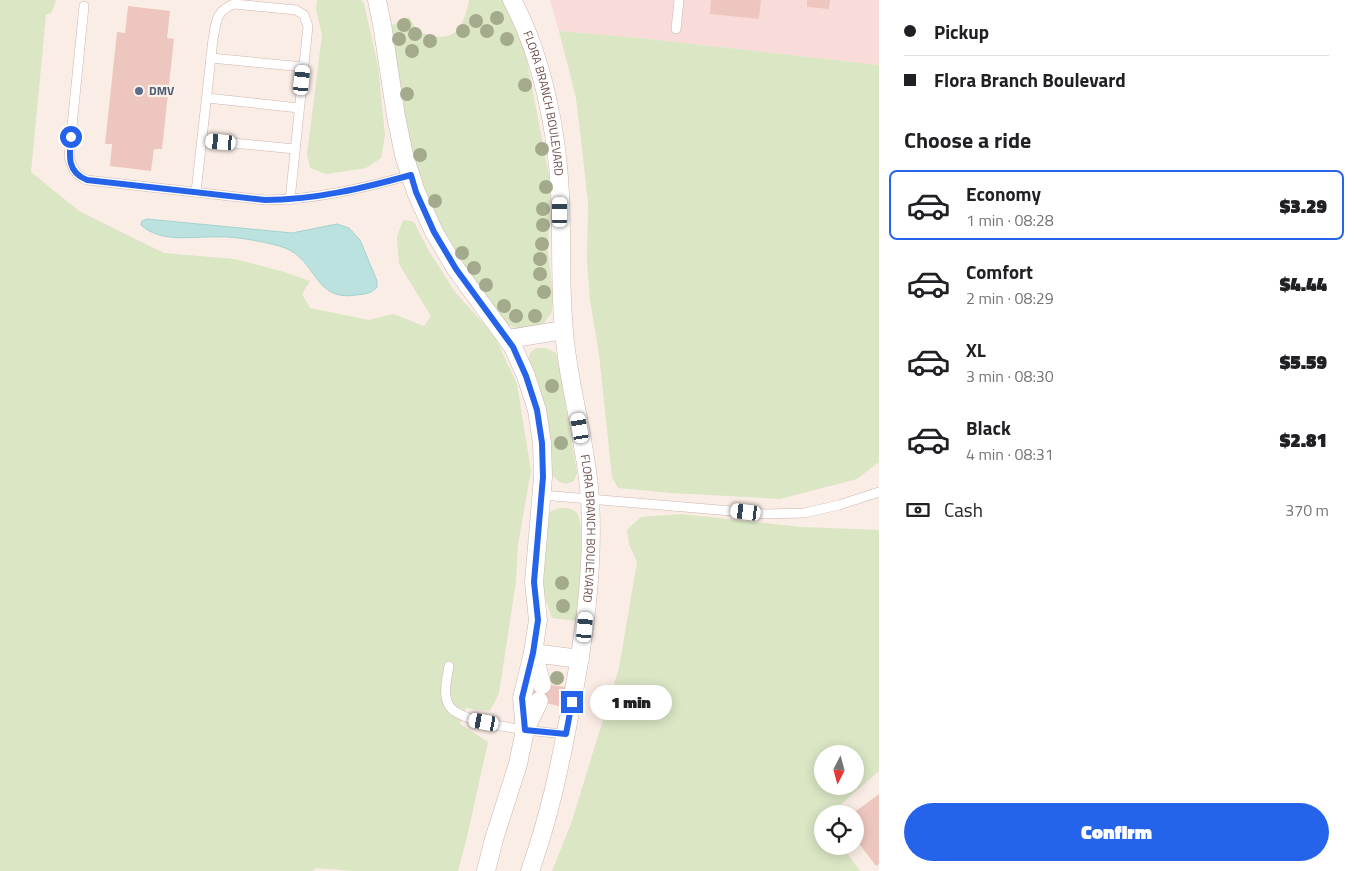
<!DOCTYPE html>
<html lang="en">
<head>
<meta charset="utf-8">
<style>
	body { margin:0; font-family:"Titillium Web",sans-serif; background:#f6f6f6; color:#202124; height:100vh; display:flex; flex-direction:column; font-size:19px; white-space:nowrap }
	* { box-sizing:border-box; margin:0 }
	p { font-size:16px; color:#757577 }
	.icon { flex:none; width:28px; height:28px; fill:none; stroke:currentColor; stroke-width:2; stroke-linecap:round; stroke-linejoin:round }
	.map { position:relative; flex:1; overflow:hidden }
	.sheet { display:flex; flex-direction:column; background:#fff; width:475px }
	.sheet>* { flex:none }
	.hud { display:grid; align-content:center; height:110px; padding:0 25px; background:#fff }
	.needle { width:32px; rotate:186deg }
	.buttons { position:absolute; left:814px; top:745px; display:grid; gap:10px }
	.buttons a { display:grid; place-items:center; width:50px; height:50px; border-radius:50%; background:#fff; box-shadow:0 2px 12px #0003; font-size:25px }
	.end { position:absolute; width:22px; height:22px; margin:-11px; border:6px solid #2563eb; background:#fff; box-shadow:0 0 0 2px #fff }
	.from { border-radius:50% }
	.bubble { position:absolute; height:35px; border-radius:18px; background:#fff; box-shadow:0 2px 12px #0003; font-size:16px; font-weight:800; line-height:35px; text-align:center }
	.car { position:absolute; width:15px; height:30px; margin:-15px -8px; border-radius:6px; box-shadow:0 0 4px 1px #0007; background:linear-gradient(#fff 24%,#345 0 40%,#fff 0 76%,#345 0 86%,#fff 0) }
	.hud b { display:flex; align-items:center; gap:18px; height:48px; font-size:19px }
	.hud b+b { border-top:1px solid #e0e0e0 }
	.hud i { width:12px; height:12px; background:#202124 }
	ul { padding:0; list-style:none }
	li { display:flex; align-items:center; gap:15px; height:70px; margin:0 10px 8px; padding:0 15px; border:2px solid transparent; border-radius:8px }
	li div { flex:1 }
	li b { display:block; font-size:19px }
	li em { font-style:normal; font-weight:800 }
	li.current { border-color:#2563eb }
	li>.icon { width:45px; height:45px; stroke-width:1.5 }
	h2 { padding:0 25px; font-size:22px; line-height:60px }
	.pay { display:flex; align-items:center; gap:12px; height:55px; padding:0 25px; font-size:19px }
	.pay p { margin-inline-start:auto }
	.button { display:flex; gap:10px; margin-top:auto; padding:10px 25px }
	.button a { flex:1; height:58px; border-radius:30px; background:#2563eb; color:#fff; font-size:20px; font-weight:800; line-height:58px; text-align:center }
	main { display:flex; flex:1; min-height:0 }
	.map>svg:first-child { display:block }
	.commercial { fill:#f9dcd9 }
	.green { fill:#dae6c4; fill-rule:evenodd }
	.water { fill:#bbe2df; stroke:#a2d3cf }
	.building { fill:#edc7bf }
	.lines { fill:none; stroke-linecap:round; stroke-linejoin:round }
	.service-casing { stroke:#cdb5af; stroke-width:10 }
	.minor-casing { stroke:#cdb5af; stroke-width:19 }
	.service { stroke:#fff; stroke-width:9 }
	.minor { stroke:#fff; stroke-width:18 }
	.tree { fill:#a4ab8d }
	.route { stroke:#2563eb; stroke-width:6 }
	.service-dot { fill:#5c6f8a; stroke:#fdf2ea; stroke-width:2 }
	.labels { text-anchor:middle; stroke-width:4.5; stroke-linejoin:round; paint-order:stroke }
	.service-label { font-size:12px; font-weight:bold; fill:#4e5e75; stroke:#fdf2ea; text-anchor:start }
	.street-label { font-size:12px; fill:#70514c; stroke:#fdf2ea }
</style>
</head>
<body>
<main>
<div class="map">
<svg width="879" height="871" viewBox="0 0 879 871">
	<rect width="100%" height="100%" fill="#faede5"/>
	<polygon class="commercial" points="550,0 879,0 879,65 640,38 559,31"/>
	<g class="green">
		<polygon points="0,0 56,0 52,12 46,15 31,172 79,211 164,253 234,259 281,271 310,281 302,294 310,308 369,320 393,314 424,326 431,316 399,264 397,237 403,220 414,222 429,251 455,292 494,335 517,384 531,471 518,544 516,581 499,693 490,711 466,708 460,724 488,742 467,837 458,871 354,871 316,868 312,871 0,871"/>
		<polygon points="317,0 361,0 364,3 378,66 385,135 381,158 366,168 326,174 310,168 307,154 322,35 316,9"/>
		<path d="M469,0H503L525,51L550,181L548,252L553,294L552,312L544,323L530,328H515L505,323L449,244L415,170L406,132L390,26L409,17C412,21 414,27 418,30C427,37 446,40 455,32C464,23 467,11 469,0Z"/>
		<polygon points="559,31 640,38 879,65 879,462 857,479 780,499 672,493 618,488 612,477 599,354 590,300 587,261 588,203 582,148 576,98"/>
		<path d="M536,348H546L556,353L560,370L577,473L574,481C563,487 556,481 550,471L528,361L530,353Z"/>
		<path d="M559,508C565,508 572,508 577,513C586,525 578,603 577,621L552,618L543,592L542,572L546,518L551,511Z"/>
		<path d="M681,514L802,527L879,530V771L838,807L836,814H822V846H842L860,871H552L571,824L619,668L637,562L629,544L627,530L641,517ZM822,754H855V786H822Z"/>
	</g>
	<path class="water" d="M147,219L292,233L337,224L349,228L360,240L377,281V287C371,294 365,294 356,295C314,302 317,260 285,248C273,243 238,237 225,237C197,235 163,245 141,225L142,221Z"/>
	<g class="building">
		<polygon points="711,0 761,0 759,19 710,14"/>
		<polygon points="807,0 830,0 829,9 807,7"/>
		<polygon points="128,6 170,11 167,38 174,39 162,149 154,149 151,171 110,166 112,144 105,144 117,32 125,33"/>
		<polygon points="531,683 567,687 563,707 528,699"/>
		<polygon points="879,794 879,864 876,866 855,838 855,814 852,814"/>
	</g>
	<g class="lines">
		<defs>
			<g id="service">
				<path d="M84,6L69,156C72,168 75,175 87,180L265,200C314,200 364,188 411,175"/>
				<polyline points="676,29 679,0"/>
				<polyline points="211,58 304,67"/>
				<polyline points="207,98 299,108"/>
				<polyline points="202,140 295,149"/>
				<path d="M196,192L213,39C216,23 216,10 234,4L296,10L304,15L308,26L290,200"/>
				<polyline points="542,495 766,514 804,513 839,505 879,492"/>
				<path d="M449,666C447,678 442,696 450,707C463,725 542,732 566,734"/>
			</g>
			<g id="minor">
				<polyline points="377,0 382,24 396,116 404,155 416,192 434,232 456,269 513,347 526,376 537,410 542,443 543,477 534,582 538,620 533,653 522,698 525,730 518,764 494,839 486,871"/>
				<path id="s1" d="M512,0C542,56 557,130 560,193C562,235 560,277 563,318C566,379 586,438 590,499C594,570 584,638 571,707C560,765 550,815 530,871"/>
				<polyline points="508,339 563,330"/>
				<polyline points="542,685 533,653 580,659"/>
				<polyline points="525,730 539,701"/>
			</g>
		</defs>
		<use href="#service" class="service-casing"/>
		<use href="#minor" class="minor-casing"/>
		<use href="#service" class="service"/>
		<use href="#minor" class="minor"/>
	</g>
	<g class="tree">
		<circle cx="497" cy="18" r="7"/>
		<circle cx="476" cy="21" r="7"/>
		<circle cx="404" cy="25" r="7"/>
		<circle cx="463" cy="31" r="7"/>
		<circle cx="487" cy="31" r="7"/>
		<circle cx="415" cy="34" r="7"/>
		<circle cx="399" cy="39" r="7"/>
		<circle cx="507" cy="39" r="7"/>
		<circle cx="430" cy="41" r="7"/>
		<circle cx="412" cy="51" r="7"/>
		<circle cx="525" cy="85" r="7"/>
		<circle cx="407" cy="94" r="7"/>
		<circle cx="542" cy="149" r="7"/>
		<circle cx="420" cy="155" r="7"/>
		<circle cx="546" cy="187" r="7"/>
		<circle cx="435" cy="201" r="7"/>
		<circle cx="543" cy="209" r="7"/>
		<circle cx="543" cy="225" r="7"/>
		<circle cx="542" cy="244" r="7"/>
		<circle cx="462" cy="253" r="7"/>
		<circle cx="540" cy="259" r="7"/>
		<circle cx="474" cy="268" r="7"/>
		<circle cx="540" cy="274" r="7"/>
		<circle cx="486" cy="285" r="7"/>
		<circle cx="544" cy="292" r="7"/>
		<circle cx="504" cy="306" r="7"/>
		<circle cx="516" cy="316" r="7"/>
		<circle cx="535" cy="316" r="7"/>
		<circle cx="552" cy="386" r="7"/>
		<circle cx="561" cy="443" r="7"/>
		<circle cx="562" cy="583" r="7"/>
		<circle cx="563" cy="606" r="7"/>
		<circle cx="557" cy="678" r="7"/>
	</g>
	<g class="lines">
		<path class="route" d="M71,137C69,156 67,172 87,180L265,200C314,200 364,188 411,175L416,192L434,232L456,269L513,347L526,376L537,410L542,443L543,477L534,582L538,620L533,653L522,698L525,730L566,734L572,702"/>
	</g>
	<circle class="service-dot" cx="139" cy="91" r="5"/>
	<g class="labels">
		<g class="service-label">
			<text x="149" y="95">DMV</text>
		</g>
		<g class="street-label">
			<text dy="4" stroke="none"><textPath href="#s1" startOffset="109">FLORA BRANCH BOULEVARD</textPath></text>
			<text dy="4" stroke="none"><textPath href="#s1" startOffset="538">FLORA BRANCH BOULEVARD</textPath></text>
		</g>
	</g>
</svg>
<div class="buttons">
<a><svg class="needle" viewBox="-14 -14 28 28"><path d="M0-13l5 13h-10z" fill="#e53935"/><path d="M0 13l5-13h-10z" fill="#757577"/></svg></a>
<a><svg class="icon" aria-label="locate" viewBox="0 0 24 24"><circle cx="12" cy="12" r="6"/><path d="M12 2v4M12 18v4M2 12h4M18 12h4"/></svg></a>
</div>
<i class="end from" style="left:71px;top:137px"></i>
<i class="end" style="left:572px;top:702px"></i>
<div class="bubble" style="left:590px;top:685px;width:82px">1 min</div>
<i class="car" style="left:302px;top:80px;rotate:6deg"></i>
<i class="car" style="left:221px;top:142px;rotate:275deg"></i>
<i class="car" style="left:560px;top:212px;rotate:0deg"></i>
<i class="car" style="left:580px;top:428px;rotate:350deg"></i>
<i class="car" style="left:746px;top:512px;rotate:277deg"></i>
<i class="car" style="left:585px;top:627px;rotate:5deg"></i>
<i class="car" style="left:484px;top:722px;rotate:280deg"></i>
</div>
<section class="sheet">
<div class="hud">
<b><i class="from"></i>Pickup</b>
<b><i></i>Flora Branch Boulevard</b>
</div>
<h2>Choose a ride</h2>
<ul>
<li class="current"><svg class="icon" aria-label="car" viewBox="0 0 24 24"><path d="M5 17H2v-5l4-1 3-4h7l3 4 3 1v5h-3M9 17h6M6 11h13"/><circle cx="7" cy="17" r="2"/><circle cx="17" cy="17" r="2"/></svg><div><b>Economy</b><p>1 min · 08:28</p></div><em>$3.29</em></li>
<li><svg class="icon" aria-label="car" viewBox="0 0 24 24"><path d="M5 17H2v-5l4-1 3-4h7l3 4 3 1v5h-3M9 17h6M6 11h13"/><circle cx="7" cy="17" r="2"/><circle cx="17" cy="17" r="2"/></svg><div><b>Comfort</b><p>2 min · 08:29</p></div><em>$4.44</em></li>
<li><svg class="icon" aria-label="car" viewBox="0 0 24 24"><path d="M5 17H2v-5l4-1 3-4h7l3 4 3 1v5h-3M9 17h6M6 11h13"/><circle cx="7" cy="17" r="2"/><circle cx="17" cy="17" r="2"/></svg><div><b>XL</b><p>3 min · 08:30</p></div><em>$5.59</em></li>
<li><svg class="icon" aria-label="car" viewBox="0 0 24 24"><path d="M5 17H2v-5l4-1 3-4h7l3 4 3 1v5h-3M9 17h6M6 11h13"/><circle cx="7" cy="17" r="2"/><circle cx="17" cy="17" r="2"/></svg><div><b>Black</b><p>4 min · 08:31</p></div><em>$2.81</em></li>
</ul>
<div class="pay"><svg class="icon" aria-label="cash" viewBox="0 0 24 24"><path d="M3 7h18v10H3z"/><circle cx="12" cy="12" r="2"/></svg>Cash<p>370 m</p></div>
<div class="button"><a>Confirm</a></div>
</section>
</main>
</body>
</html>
